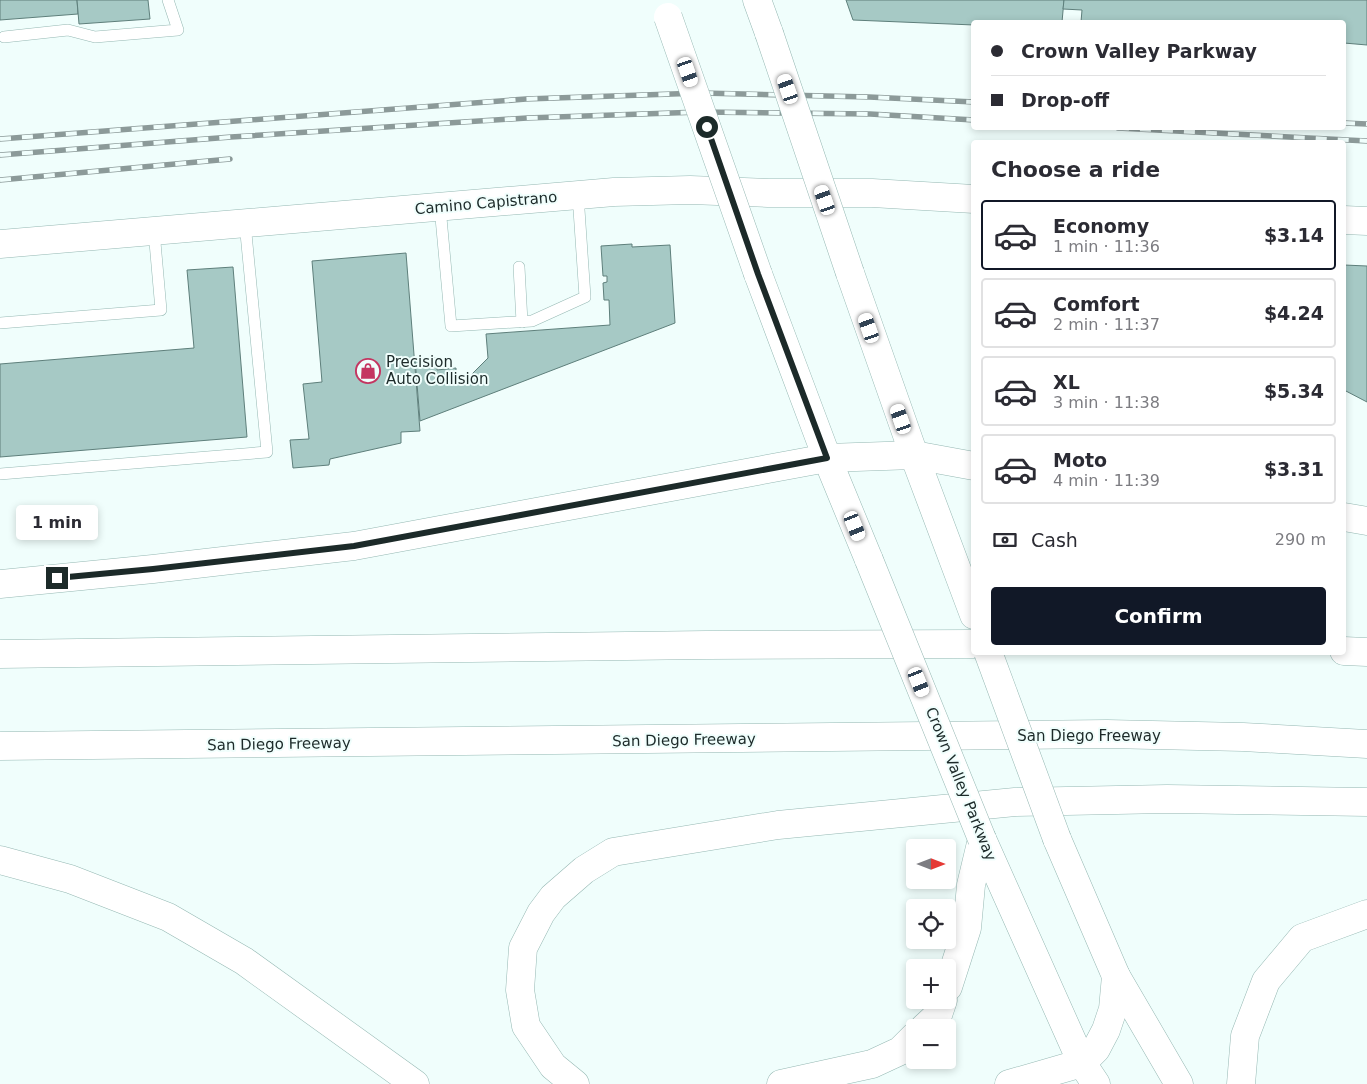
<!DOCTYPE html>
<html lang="en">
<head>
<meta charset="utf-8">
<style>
	body { margin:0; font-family:"DejaVu Sans",sans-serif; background:#f7f7f7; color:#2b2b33; height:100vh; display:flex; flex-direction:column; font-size:19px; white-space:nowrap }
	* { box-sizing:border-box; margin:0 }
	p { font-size:16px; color:#7c7c81 }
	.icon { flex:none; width:28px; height:28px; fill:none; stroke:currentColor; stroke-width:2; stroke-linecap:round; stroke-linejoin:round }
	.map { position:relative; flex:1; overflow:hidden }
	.drawer { position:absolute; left:971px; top:140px; width:375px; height:515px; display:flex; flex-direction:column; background:#fff; border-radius:5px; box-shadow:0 2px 8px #0003 }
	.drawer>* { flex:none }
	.top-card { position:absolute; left:971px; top:20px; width:375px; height:110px; border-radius:5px; box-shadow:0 2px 8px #0003; display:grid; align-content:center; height:110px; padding:0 20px; background:#fff }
	.needle { width:32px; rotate:90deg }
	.fabs { position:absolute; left:906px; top:839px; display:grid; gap:10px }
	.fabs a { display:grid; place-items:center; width:50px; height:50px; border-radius:5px; background:#fff; box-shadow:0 2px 8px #0003; font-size:25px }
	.end { position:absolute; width:22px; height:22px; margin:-11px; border:6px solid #1c2a29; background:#fff; box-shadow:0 0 0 2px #fff }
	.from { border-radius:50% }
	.bubble { position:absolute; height:35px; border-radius:5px; background:#fff; box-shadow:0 2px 8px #0003; font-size:16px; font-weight:600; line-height:35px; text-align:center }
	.car { position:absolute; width:15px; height:30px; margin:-15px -8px; border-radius:6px; box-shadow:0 0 4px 1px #0007; background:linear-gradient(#fff 24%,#345 0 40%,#fff 0 76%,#345 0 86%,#fff 0) }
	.top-card b { display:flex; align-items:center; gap:18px; height:48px; font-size:19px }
	.top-card b+b { border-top:1px solid #e1e1e2 }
	.top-card i { width:12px; height:12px; background:#2b2b33 }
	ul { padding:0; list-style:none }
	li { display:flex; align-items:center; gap:15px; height:70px; margin:0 10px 8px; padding:0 10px; border:2px solid #e1e1e2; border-radius:5px }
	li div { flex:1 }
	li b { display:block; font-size:19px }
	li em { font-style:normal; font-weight:600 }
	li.selected { border-color:#111827 }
	li>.icon { width:45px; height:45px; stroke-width:1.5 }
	h2 { padding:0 20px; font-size:22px; line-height:60px }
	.pay { display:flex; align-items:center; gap:12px; height:55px; padding:0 20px; font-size:19px }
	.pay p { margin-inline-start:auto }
	.button { display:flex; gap:10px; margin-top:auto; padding:10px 20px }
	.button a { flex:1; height:58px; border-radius:5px; background:#111827; color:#fff; font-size:20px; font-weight:600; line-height:58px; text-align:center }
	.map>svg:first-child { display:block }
	.building { fill:#a6c9c5; stroke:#5e7f7b }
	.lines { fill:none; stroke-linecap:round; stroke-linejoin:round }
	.lane-casing { stroke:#95b8b3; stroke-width:12 }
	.secondary-casing { stroke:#95b8b3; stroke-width:29 }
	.primary-casing { stroke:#95b8b3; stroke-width:29 }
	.highway-casing { stroke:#95b8b3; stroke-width:29 }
	.lane { stroke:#fff; stroke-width:11 }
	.secondary { stroke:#fff; stroke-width:28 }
	.primary { stroke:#fff; stroke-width:28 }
	.highway { stroke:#fff; stroke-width:28 }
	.rail-casing { stroke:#8c9a99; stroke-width:5.5 }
	.rail { stroke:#f0fefc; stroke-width:4; stroke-dasharray:11; stroke-linecap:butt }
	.primary-bridge-casing { stroke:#95b8b3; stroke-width:29; stroke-linecap:butt }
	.primary-bridge { stroke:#fff; stroke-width:28 }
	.route { stroke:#1c2a29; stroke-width:6 }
	.labels { text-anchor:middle; stroke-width:4; stroke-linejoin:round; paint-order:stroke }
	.street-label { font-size:15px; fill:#1c2a29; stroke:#f0fefc }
	.poi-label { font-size:15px; fill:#1c2a29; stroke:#f0fefc; text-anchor:start }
</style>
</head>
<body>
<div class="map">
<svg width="1367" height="1084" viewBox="0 0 1367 1084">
	<rect width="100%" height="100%" fill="#f0fefc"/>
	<g class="building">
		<polygon points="0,0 77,0 78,14 0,20"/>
		<polygon points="77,0 148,0 150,19 79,24"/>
		<polygon points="846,0 1064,0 1062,22 974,22 974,25 853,20"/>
		<polygon points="1064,0 1367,0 1367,45 1344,43 1344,22 1081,22 1082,10 1063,9"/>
		<polygon points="632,244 632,247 670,245 675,323 420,421 415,359 437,358 437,370 456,368 456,379 467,379 488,358 486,334 610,325 609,300 604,300 603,283 607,282 607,276 603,276 601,246"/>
		<polygon points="406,253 420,431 401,432 401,443 330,459 329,465 293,468 290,440 309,439 303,384 322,382 312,261"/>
		<polygon points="1344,265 1367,266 1367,402 1344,390"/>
		<polygon points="233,267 247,437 0,457 0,364 194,348 187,270"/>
	</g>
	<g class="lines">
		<defs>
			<g id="lane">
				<polyline points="4,37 68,30 95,37 178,30 168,0"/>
				<polyline points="440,207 451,326 532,321 585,297 578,195"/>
				<polyline points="519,267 522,322"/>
				<polyline points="0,323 161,310 154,231"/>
				<polyline points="0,474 267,452 245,223"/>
			</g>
			<g id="secondary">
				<polyline points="1344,220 1367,221"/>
				<polyline points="0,244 614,192 690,190 768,193 872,193 974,199"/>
			</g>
			<g id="primary">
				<polyline points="757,0 769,33"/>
				<polyline points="850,273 914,455 974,615"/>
				<polyline points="758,274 827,458 869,560"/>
				<polyline points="982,839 1082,1063 1096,1084"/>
				<polyline points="1057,839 1116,976 1179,1084"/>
			</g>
			<g id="highway">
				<polyline points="1344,517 1367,521"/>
				<polyline points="0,584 153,569 354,546 827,458 914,455 974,466"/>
				<polyline points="1344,651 1367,652"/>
				<polyline points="0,654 706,645 974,644"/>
				<polyline points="0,746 1107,734 1243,737 1367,744"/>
				<polyline points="0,860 70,879 168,917 244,961 415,1084"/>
				<polyline points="948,987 967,928 971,885 982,839"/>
				<polyline points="924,1028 938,1015 943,1000"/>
				<polyline points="575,1084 553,1066 526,1026 520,990 523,948 541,913 553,897 584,870 613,852 778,825 1015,802 1167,799 1367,802"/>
				<polyline points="781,1084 872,1064 900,1051 915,1036"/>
				<polyline points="1009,1084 1082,1063 1096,1049 1106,1030 1113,1009 1116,976"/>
				<polyline points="1241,1084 1245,1036 1266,981 1302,938 1367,914"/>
			</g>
		</defs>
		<use href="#lane" class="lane-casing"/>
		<use href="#secondary" class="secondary-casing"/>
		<use href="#primary" class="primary-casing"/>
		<use href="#highway" class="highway-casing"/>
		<use href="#lane" class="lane"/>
		<use href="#secondary" class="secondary"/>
		<use href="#primary" class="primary"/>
		<use href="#highway" class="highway"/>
		<defs>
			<g id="rail">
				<polyline points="1344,123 1367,124"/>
				<polyline points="1118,128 1367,141"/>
				<polyline points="0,139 526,99 701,93 869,97 974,102"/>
				<polyline points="0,155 231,137 527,118 700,112 870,114 974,120"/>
				<polyline points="0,180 230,159"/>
			</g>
		</defs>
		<use href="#rail" class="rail-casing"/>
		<use href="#rail" class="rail"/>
		<defs>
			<g id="primary-bridge">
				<polyline points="668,17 758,274"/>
				<polyline points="769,33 850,273"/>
				<polyline points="869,560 982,839"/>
				<polyline points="988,652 1057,839"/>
			</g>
		</defs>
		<use href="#primary-bridge" class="primary-bridge-casing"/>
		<use href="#primary-bridge" class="primary-bridge"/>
	</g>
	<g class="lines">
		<polyline class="route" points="57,578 153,569 354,546 827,458 758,274 707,127"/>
	</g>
	<defs>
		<symbol id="shop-ring" viewBox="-11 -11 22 22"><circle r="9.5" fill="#f0fefc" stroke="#c43561" stroke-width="1.5"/><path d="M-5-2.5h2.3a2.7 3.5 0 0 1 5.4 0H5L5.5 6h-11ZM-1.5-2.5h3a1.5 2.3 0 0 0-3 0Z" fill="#c43561"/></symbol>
	</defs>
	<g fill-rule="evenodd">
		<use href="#shop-ring" x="354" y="357" width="28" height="28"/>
	</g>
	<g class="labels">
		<g class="street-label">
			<text transform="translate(486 203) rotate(-5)" y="5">Camino Capistrano</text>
			<text x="1089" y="741">San Diego Freeway</text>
			<text transform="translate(684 740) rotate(-1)" y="5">San Diego Freeway</text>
			<text transform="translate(279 744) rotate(-1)" y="5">San Diego Freeway</text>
			<text transform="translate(961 784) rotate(68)" y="5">Crown Valley Parkway</text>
		</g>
		<g class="poi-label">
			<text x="386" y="367">Precision<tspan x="386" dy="17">Auto Collision</tspan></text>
		</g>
	</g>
</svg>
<div class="fabs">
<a><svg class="needle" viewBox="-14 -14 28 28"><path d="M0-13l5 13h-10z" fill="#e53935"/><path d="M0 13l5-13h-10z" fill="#7c7c81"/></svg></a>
<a><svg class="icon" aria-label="locate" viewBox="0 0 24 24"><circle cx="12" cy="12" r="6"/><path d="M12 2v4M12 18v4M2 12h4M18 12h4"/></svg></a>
<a>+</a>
<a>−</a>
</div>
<i class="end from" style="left:707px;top:127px"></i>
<i class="end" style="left:57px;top:578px"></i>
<div class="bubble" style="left:16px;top:505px;width:82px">1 min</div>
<i class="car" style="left:688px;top:72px;rotate:161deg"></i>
<i class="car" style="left:788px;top:89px;rotate:341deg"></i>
<i class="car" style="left:825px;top:200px;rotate:341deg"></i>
<i class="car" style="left:869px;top:328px;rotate:341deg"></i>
<i class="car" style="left:901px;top:419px;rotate:341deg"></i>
<i class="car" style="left:855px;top:526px;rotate:158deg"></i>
<i class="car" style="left:919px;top:682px;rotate:158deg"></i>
<div class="top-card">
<b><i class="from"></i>Crown Valley Parkway</b>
<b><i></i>Drop-off</b>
</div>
<section class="drawer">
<h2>Choose a ride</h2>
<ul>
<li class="selected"><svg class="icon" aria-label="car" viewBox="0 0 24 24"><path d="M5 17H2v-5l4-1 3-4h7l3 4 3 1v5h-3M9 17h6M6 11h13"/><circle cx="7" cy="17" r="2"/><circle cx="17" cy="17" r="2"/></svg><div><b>Economy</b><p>1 min · 11:36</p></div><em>$3.14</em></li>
<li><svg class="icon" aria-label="car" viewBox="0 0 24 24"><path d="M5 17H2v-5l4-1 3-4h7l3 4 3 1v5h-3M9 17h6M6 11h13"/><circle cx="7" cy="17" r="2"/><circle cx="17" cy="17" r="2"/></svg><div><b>Comfort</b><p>2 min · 11:37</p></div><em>$4.24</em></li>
<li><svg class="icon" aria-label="car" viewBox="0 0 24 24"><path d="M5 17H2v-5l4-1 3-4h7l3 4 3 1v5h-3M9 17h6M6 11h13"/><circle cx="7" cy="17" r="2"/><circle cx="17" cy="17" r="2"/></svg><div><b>XL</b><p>3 min · 11:38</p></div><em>$5.34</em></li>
<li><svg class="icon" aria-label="car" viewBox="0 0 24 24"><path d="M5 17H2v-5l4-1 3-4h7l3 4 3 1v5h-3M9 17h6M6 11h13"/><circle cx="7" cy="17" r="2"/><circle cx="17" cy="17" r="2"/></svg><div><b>Moto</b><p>4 min · 11:39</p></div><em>$3.31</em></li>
</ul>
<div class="pay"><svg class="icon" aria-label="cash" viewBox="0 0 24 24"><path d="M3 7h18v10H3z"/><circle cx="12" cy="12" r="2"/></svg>Cash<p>290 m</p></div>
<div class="button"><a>Confirm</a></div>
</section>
</div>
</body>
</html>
